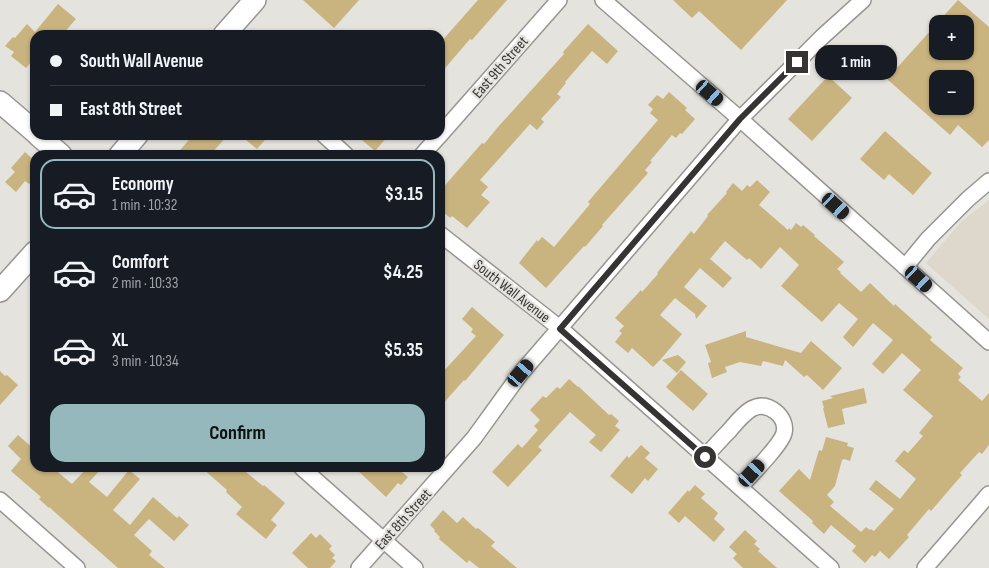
<!DOCTYPE html>
<html lang="en">
<head>
<meta charset="utf-8">
<style>
	body { margin:0; font-family:"Sofia Sans Condensed",sans-serif; background:#242831; color:#f1f3f6; height:100vh; display:flex; flex-direction:column; font-size:19px; white-space:nowrap }
	* { box-sizing:border-box; margin:0 }
	p { font-size:16px; color:#9ea1a6 }
	.icon { flex:none; width:28px; height:28px; fill:none; stroke:currentColor; stroke-width:2; stroke-linecap:round; stroke-linejoin:round }
	.map { position:relative; flex:1; overflow:hidden }
	.side { position:absolute; left:30px; top:150px; width:415px; height:322px; display:flex; flex-direction:column; background:#171b24; border-radius:15px; box-shadow:0 1px 4px #0004 }
	.side>* { flex:none }
	.top-card { position:absolute; left:30px; top:30px; width:415px; height:110px; border-radius:15px; box-shadow:0 1px 4px #0004; display:grid; align-content:center; height:110px; padding:0 20px; background:#171b24 }
	.buttons { position:absolute; left:929px; top:15px; display:grid; gap:10px }
	.buttons a { display:grid; place-items:center; width:45px; height:45px; border-radius:10px; background:#171b24; box-shadow:0 1px 4px #0004; font-size:25px }
	.end { position:absolute; width:22px; height:22px; margin:-11px; border:6px solid #353432; background:#fff; box-shadow:0 0 0 2px #fff }
	.from { border-radius:50% }
	.bubble { position:absolute; height:35px; border-radius:15px; background:#171b24; box-shadow:0 1px 4px #0004; font-size:16px; font-weight:700; line-height:35px; text-align:center }
	.car { position:absolute; width:15px; height:30px; margin:-15px -8px; border-radius:6px; box-shadow:0 0 4px 1px #0007; background:linear-gradient(#222 24%,#8ab4d8 0 40%,#222 0 76%,#8ab4d8 0 86%,#222 0) }
	.top-card b { display:flex; align-items:center; gap:18px; height:48px; font-size:19px }
	.top-card b+b { border-top:1px solid #363941 }
	.top-card i { width:12px; height:12px; background:#f1f3f6 }
	ul { padding:9px 0 0; list-style:none }
	li { display:flex; align-items:center; gap:15px; height:70px; margin:0 10px 8px; padding:0 10px; border:2px solid transparent; border-radius:15px }
	li div { flex:1 }
	li b { display:block; font-size:19px }
	li em { font-style:normal; font-weight:700 }
	li.active { border-color:#95b8bc }
	li>.icon { width:45px; height:45px; stroke-width:1.5 }
	.button { display:flex; gap:10px; margin-top:auto; padding:10px 20px }
	.button a { flex:1; height:58px; border-radius:15px; background:#95b8bc; color:#111; font-size:20px; font-weight:700; line-height:58px; text-align:center }
	.map>svg:first-child { display:block }
	.built { fill:#ddd8cb }
	.building { fill:#c9b37f; fill-rule:evenodd }
	.lines { fill:none; stroke-linecap:round; stroke-linejoin:round }
	.street-casing { stroke:#979590; stroke-width:18 }
	.secondary-casing { stroke:#979590; stroke-width:24 }
	.street { stroke:#fff; stroke-width:15 }
	.secondary { stroke:#fff; stroke-width:21 }
	.route { stroke:#353432; stroke-width:6 }
	.labels { text-anchor:middle; stroke-width:4.5; stroke-linejoin:round; paint-order:stroke }
	.street-label { font-size:15px; fill:#353432; stroke:#e5e3de }
</style>
</head>
<body>
<div class="map">
<svg width="989" height="568" viewBox="0 0 989 568">
	<rect width="100%" height="100%" fill="#e5e3de"/>
	<polygon class="built" points="989,200 989,319 926,263 961,222"/>
	<g class="building">
		<polygon points="303,0 359,0 334,28"/>
		<polygon points="478,0 507,0 472,40 470,39 440,74 440,43"/>
		<polygon points="673,0 787,0 741,50 699,11 692,18"/>
		<path d="M958,0L989,27V140L982,147L958,125L950,135L887,79ZM938,24H965V51H938ZM938,79H965V106H938Z"/>
		<polygon points="58,4 76,19 62,35 35,35 35,57 26,68 11,56 14,52 5,46 13,37 15,38 27,24 35,32"/>
		<polygon points="588,24 618,51 607,64 592,51 565,82 566,83 557,94 561,97 541,119 544,122 537,130 530,124 480,180 488,187 481,195 490,202 467,228 452,216 450,218 440,209 440,191 482,143 484,144 498,127 564,54 563,52"/>
		<polygon points="828,76 852,98 812,141 788,119"/>
		<polygon points="669,92 687,108 685,110 695,119 682,134 680,133 676,138 672,135 650,161 652,162 645,170 648,173 602,225 603,226 585,247 584,246 546,288 519,263 537,240 538,242 542,237 554,247 590,204 588,202 658,120 650,113 653,109 648,105 657,95 663,99"/>
		<polygon points="885,131 932,173 913,195 889,174 884,180 860,159"/>
		<polygon points="193,135 228,135 210,155 176,155"/>
		<polygon points="240,135 269,135 257,149"/>
		<polygon points="356,135 389,135 375,151"/>
		<polygon points="25,152 35,161 35,178 29,184 25,181 16,192 5,182 15,172 11,168"/>
		<polygon points="757,180 770,192 759,205 788,230 789,228 791,230 796,223 801,227 803,225 815,235 814,236 844,262 837,269 841,272 840,273 861,292 870,283 894,306 895,304 932,337 930,340 963,368 958,374 961,377 958,380 982,401 989,393 989,445 982,454 979,452 960,473 962,475 931,511 929,509 907,535 909,537 889,559 880,551 875,557 872,555 865,563 852,551 856,546 831,525 824,534 812,523 813,521 779,491 799,469 810,480 819,450 822,451 826,437 848,443 847,446 854,448 850,461 844,459 842,460 835,486 827,495 834,502 830,506 861,532 866,527 870,530 871,529 874,531 894,509 869,489 876,480 900,499 916,479 895,461 904,450 908,453 923,436 919,433 933,416 903,390 921,370 902,353 883,374 872,364 893,340 873,323 853,347 843,337 858,319 839,303 822,322 781,286 799,265 780,247 761,269 749,258 747,260 725,241 710,259 732,278 723,288 700,268 684,287 707,306 696,319 695,314 675,298 660,315 682,334 661,359 653,367 632,348 628,353 615,342 622,333 619,331 624,326 615,318 641,290 642,292 658,274 657,273 691,231 694,234 708,216 707,215 727,193 726,192 733,183 742,191 747,185 750,187"/>
		<polygon points="472,307 504,335 465,381 464,380 440,407 440,375 476,336 471,332 473,329 462,319"/>
		<polygon points="746,331 746,337 801,353 811,341 842,368 823,390 807,375 804,377 785,360 783,366 763,361 761,366 740,362 725,367 727,372 712,378 708,363 711,362 705,345"/>
		<polygon points="678,355 686,362 677,373 662,360"/>
		<polygon points="681,370 708,394 693,411 666,387"/>
		<polygon points="0,371 5,376 7,375 18,385 0,405"/>
		<polygon points="569,379 578,387 578,386 609,415 611,414 619,421 615,426 620,430 601,452 589,442 596,435 570,412 538,447 542,450 508,487 492,472 518,444 522,448 538,430 534,426 540,420 530,410 543,396 546,398 557,387 560,389"/>
		<polygon points="864,388 867,403 842,409 845,424 828,428 823,408 824,408 822,401 833,398 830,396"/>
		<polygon points="18,435 35,450 35,468 53,468 72,484 87,468 102,468 89,482 107,497 129,470 140,479 113,510 130,525 153,497 177,518 179,516 189,525 174,541 149,519 134,535 152,551 149,555 165,568 118,568 49,507 49,508 39,499 41,497 11,471 21,459 8,446"/>
		<polygon points="641,445 650,453 645,458 658,469 648,481 645,478 632,494 610,476 627,456 629,458"/>
		<polygon points="202,468 241,468 263,486 264,485 285,503 271,520 277,525 266,539 236,514 242,507 226,492 227,490"/>
		<polygon points="355,468 397,468 408,477 401,485 398,483 386,497"/>
		<polygon points="695,485 705,494 701,498 718,513 714,519 725,529 714,542 685,516 679,523 668,513 688,490 689,492"/>
		<polygon points="443,510 457,523 463,517 476,529 478,528 495,542 491,546 517,568 479,568 469,560 467,563 439,539 440,537 434,531 435,530 430,525"/>
		<polygon points="745,530 757,541 754,544 760,549 758,551 777,568 743,568 733,558 737,554 729,547"/>
		<polygon points="311,533 316,538 320,534 332,546 329,549 335,555 332,558 336,561 330,568 308,568 292,553"/>
	</g>
	<g class="lines">
		<defs>
			<g id="street">
				<polyline points="603,0 740,119 989,342"/>
				<polyline points="324,135 346,155"/>
				<polyline points="440,135 559,0"/>
				<polyline points="422,155 440,135"/>
				<polyline points="440,234 561,329 831,568"/>
				<polyline points="905,267 928,239 968,199 989,181"/>
				<path d="M705,457C713,448 721,439 729,431C742,416 756,396 776,412C782,417 786,425 784,433C781,445 750,476 740,487"/>
				<polyline points="302,468 415,568"/>
				<polyline points="0,500 77,568"/>
				<polyline points="359,568 474,438 521,373 740,119 822,37 863,0"/>
				<polyline points="925,568 989,494"/>
			</g>
			<g id="secondary">
				<polyline points="224,35 255,0"/>
				<polyline points="0,102 35,132"/>
				<polyline points="38,135 61,155"/>
				<polyline points="120,155 137,135"/>
				<polyline points="0,291 35,252"/>
			</g>
		</defs>
		<use href="#street" class="street-casing"/>
		<use href="#secondary" class="secondary-casing"/>
		<use href="#street" class="street"/>
		<use href="#secondary" class="secondary"/>
	</g>
	<g class="lines">
		<polyline class="route" points="705,457 560,329 740,119 797,62"/>
	</g>
	<g class="labels">
		<g class="street-label">
			<text transform="translate(500 67) rotate(-49)" y="5">East 9th Street</text>
			<text transform="translate(512 291) rotate(38)" y="5">South Wall Avenue</text>
			<text transform="translate(403 519) rotate(-48)" y="5">East 8th Street</text>
		</g>
	</g>
</svg>
<div class="buttons">
<a>+</a>
<a>−</a>
</div>
<i class="end from" style="left:705px;top:457px"></i>
<i class="end" style="left:797px;top:62px"></i>
<div class="bubble" style="left:815px;top:45px;width:82px">1 min</div>
<i class="car" style="left:710px;top:93px;rotate:131deg"></i>
<i class="car" style="left:836px;top:206px;rotate:132deg"></i>
<i class="car" style="left:919px;top:279px;rotate:132deg"></i>
<i class="car" style="left:521px;top:373px;rotate:41deg"></i>
<i class="car" style="left:752px;top:473px;rotate:42deg"></i>
<div class="top-card">
<b><i class="from"></i>South Wall Avenue</b>
<b><i></i>East 8th Street</b>
</div>
<section class="side">
<ul>
<li class="active"><svg class="icon" aria-label="car" viewBox="0 0 24 24"><path d="M5 17H2v-5l4-1 3-4h7l3 4 3 1v5h-3M9 17h6M6 11h13"/><circle cx="7" cy="17" r="2"/><circle cx="17" cy="17" r="2"/></svg><div><b>Economy</b><p>1 min · 10:32</p></div><em>$3.15</em></li>
<li><svg class="icon" aria-label="car" viewBox="0 0 24 24"><path d="M5 17H2v-5l4-1 3-4h7l3 4 3 1v5h-3M9 17h6M6 11h13"/><circle cx="7" cy="17" r="2"/><circle cx="17" cy="17" r="2"/></svg><div><b>Comfort</b><p>2 min · 10:33</p></div><em>$4.25</em></li>
<li><svg class="icon" aria-label="car" viewBox="0 0 24 24"><path d="M5 17H2v-5l4-1 3-4h7l3 4 3 1v5h-3M9 17h6M6 11h13"/><circle cx="7" cy="17" r="2"/><circle cx="17" cy="17" r="2"/></svg><div><b>XL</b><p>3 min · 10:34</p></div><em>$5.35</em></li>
</ul>
<div class="button"><a>Confirm</a></div>
</section>
</div>
</body>
</html>
